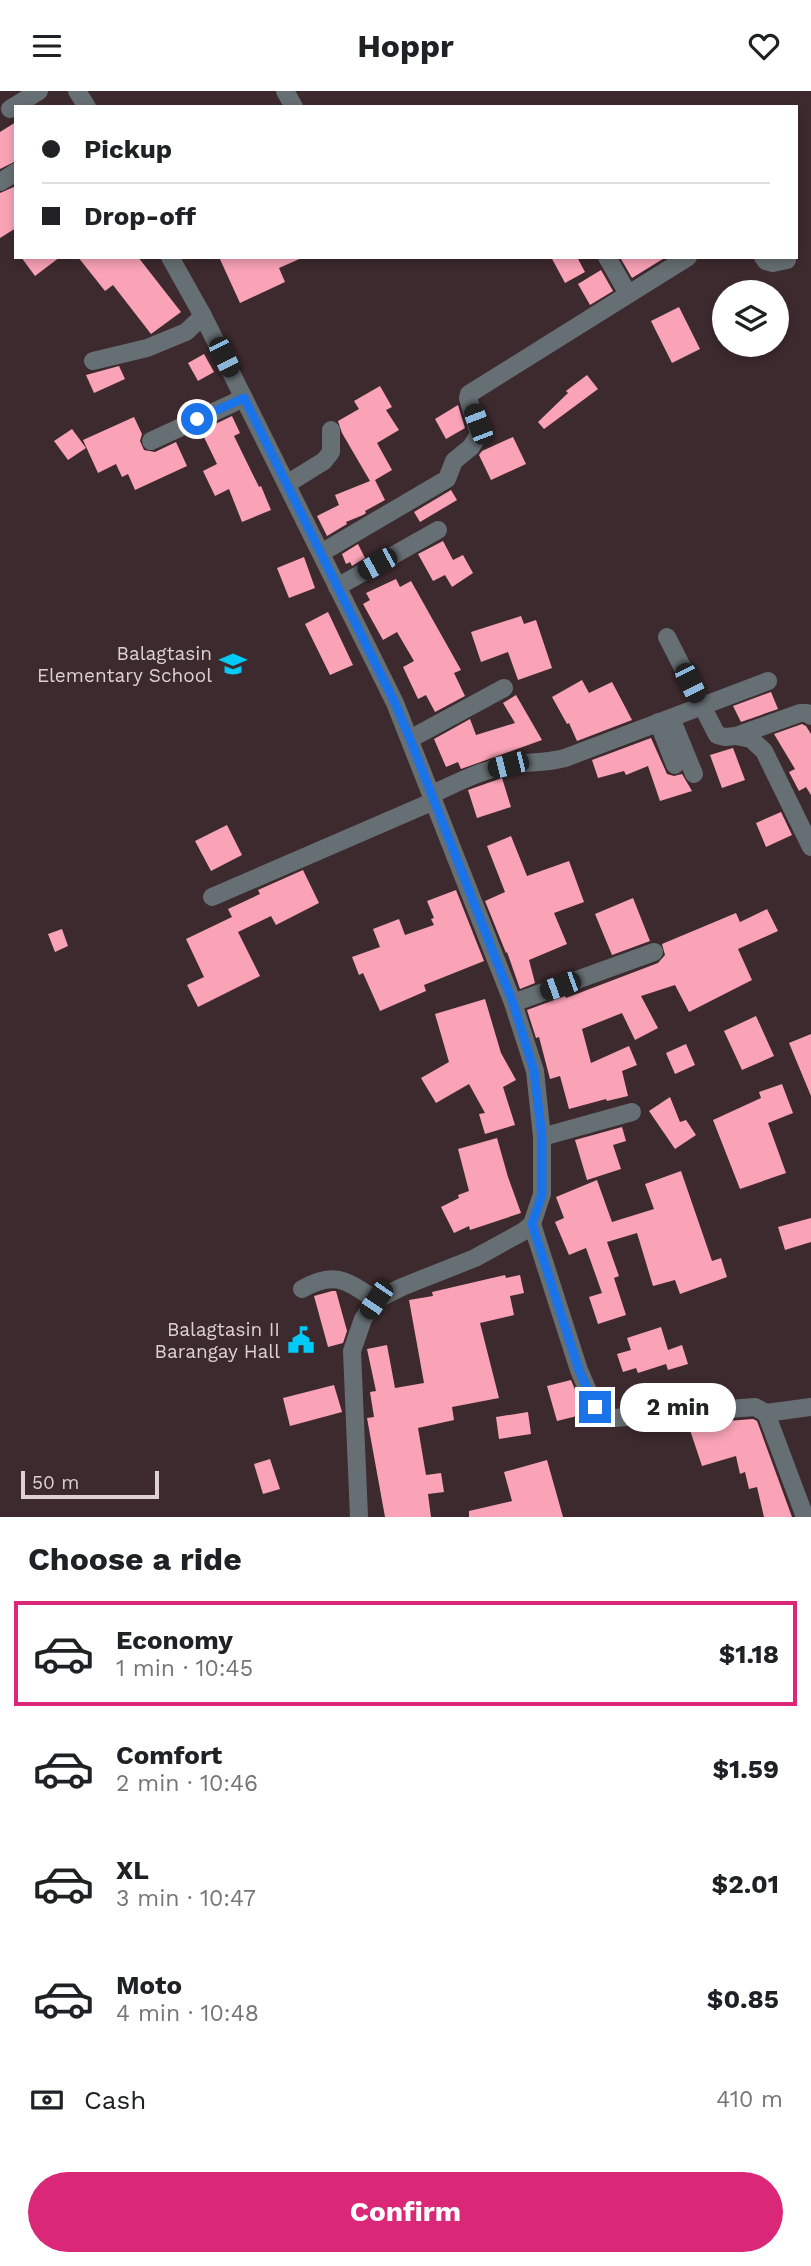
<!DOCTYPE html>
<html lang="en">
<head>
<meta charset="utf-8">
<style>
	body { margin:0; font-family:"Work Sans",sans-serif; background:#f2f2f2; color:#202124; height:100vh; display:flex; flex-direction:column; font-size:26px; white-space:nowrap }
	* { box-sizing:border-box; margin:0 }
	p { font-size:23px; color:#757577 }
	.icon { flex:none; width:38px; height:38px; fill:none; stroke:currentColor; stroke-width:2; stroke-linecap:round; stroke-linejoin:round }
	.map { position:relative; height:1426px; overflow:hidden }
	.panel { display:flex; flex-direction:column; background:#fff; flex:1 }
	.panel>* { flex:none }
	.guide { position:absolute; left:14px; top:14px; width:784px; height:154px; border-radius:0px; box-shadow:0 4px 10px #0003; display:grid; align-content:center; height:154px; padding:0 28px; background:#fff }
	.tools { position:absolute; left:712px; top:189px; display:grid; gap:14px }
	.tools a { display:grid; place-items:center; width:77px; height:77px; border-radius:50%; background:#fff; box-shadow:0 4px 10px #0003; font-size:35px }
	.scale { position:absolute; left:21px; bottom:18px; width:138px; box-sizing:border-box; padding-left:7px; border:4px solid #ddd1d3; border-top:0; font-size:19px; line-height:24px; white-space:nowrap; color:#ddd1d3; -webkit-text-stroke:5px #3d2a2e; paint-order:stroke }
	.end { position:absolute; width:32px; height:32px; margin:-16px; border:9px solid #1a73e8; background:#fff; box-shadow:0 0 0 4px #fff }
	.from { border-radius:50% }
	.bubble { position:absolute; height:49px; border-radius:24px; background:#fff; box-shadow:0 4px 10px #0003; font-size:23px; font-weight:700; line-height:49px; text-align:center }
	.car { position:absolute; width:21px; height:42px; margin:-21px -10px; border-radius:9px; box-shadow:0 0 5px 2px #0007; background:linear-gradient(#222 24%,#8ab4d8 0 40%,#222 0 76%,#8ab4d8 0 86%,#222 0) }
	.guide b { display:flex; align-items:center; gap:24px; height:66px; font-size:26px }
	.guide b+b { border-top:2px solid #e0e0e0 }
	.guide i { width:18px; height:18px; background:#202124 }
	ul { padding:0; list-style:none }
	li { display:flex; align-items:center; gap:21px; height:105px; margin:0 14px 10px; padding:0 14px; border:4px solid transparent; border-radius:0px }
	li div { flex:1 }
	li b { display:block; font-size:26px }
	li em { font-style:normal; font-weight:700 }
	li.active { border-color:#db2777 }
	li>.icon { width:63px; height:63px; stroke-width:1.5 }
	h2 { padding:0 28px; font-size:32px; line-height:84px }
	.pay { display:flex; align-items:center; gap:18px; height:77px; padding:0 28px; font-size:26px }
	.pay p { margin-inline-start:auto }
	.button { display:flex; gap:14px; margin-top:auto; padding:14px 28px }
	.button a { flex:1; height:80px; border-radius:42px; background:#db2777; color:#fff; font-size:28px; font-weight:700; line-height:80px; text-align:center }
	header { display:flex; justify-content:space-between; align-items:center; height:91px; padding:0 28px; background:#fff; font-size:32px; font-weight:700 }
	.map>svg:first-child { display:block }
	.building { fill:#faa3b7 }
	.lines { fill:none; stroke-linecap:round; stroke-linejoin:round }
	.minor { stroke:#666f73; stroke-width:18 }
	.route { stroke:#1a73e8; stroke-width:9 }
	.labels { text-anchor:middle; stroke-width:7; stroke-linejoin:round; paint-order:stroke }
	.poi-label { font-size:19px; fill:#ddd1d3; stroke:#3d2a2e; text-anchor:end }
</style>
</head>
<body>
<header><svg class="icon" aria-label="menu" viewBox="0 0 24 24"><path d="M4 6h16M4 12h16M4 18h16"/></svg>Hoppr<svg class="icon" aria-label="heart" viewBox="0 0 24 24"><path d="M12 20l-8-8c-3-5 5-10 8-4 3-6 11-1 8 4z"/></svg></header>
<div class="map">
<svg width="811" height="1426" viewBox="0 0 811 1426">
	<rect width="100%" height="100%" fill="#3d2a2e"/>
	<g class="building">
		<polygon points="16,31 16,70 0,78 0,41"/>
		<polygon points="16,95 16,137 0,147 0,102"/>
		<polygon points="21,166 60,166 35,185"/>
		<polygon points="78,166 138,166 181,221 151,243 113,194 105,200"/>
		<polygon points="219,166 304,166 279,177 285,191 240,212"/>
		<polygon points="551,166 577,166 585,181 565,192"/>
		<polygon points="623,166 666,166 632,187 621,168"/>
		<polygon points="601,179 613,200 590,214 578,193"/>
		<polygon points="679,216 700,258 672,272 651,230"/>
		<polygon points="204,263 214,281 198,290 188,272"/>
		<polygon points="119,275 125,288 94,302 86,284"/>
		<polygon points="587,284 598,298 544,338 538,331 568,302 566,300"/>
		<polygon points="380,295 392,316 386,319 399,339 377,352 392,379 375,389 385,409 365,420 366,422 363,424 346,431 347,433 327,445 317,425 339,414 335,404 370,390 342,342 338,330 359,318 354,310"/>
		<polygon points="458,314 465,337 446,348 435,328"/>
		<polygon points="232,325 240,342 234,345 259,396 261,395 271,419 242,431 229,398 215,405 203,380 217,373 201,340"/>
		<polygon points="134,326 142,343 140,350 144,359 155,361 176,351 187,375 135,399 128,383 122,386 116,373 98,382 83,349"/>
		<polygon points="72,338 86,357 68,369 54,350"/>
		<polygon points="513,346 526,373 491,389 479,364 482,360"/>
		<polygon points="451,399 457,409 420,431 414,421"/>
		<polygon points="443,450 453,469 463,464 473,482 452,496 445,484 433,490 418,463"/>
		<polygon points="358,453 365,467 352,475 350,471 346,473 342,463"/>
		<polygon points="304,466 315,497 289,507 277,477"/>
		<polygon points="396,488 400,496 411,490 461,579 454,582 465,605 435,621 426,604 418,608 403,576 414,570 397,541 383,549 363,513 370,509 366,502"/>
		<polygon points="328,521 353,574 330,584 305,533"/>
		<polygon points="521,525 524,533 536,529 552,577 518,589 508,561 481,571 471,541"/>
		<polygon points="582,589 589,602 612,591 632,629 577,650 569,632 567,633 552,606"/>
		<polygon points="771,601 778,618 741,631 733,615"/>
		<polygon points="516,604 542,649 461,678 458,671 446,676 434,648 470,628 476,644 515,632 503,612"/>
		<polygon points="802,633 806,635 811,643 811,704 806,696 799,700 789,681 795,678 774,643"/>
		<polygon points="651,647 667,683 674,685 682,683 692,700 660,710 648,675 626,684 624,680 598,687 592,669"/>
		<polygon points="733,657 745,689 722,697 710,664"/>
		<polygon points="502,687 511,716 477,727 468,699"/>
		<polygon points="781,721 792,744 766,756 756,732"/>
		<polygon points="227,734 242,764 211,780 195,750"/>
		<polygon points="511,745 527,785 569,770 584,811 554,822 567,853 529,869 535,892 520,898 507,861 506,862 485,810 505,801 487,755"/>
		<polygon points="303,779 319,812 276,834 271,825 238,841 260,885 198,916 187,894 204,886 186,848 232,826 228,818 260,803 258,799"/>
		<polygon points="456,799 484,870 424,894 426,900 380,920 363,882 359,884 352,866 380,856 373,838 399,828 405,844 434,834 431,828 434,827 427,810"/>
		<polygon points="633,807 650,850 612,864 595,823"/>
		<polygon points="767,818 778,840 738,858 752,889 689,921 675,894 641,905 658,937 635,949 622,922 582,938 591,972 629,955 637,974 622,980 628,1005 607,1010 606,1008 569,1018 560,985 550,988 539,946 536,947 527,919 565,905 566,907 658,872 665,864 662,853 736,822 740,831"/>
		<polygon points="62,838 68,855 55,861 48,843"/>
		<polygon points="485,908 501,962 516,989 503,996 515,1034 485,1043 479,1023 485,1022 469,993 436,1012 421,987 449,971 435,923"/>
		<polygon points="756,925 774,965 742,979 724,940"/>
		<polygon points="811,943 811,1005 789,952"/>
		<polygon points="686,953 695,974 675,983 666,962"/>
		<polygon points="782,993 793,1022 768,1032 786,1082 740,1098 713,1029 761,1007 759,1001"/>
		<polygon points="670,1006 680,1031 686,1029 696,1044 675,1058 649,1020"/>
		<polygon points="622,1036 626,1050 613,1054 621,1078 587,1089 575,1049"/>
		<polygon points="497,1047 508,1086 521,1122 470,1139 469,1135 454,1142 441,1116 459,1107 458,1104 469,1100 458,1058"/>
		<polygon points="681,1080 712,1170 721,1167 727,1186 680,1203 675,1189 653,1195 637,1142 607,1151 619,1185 614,1187 626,1224 598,1233 589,1206 602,1202 586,1157 569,1164 555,1131 564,1127 556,1106 597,1089 612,1131 654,1118 645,1093"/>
		<polygon points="811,1127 811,1151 785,1159 778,1136"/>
		<polygon points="505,1184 506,1187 520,1184 524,1202 510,1205 514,1224 480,1232 499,1307 452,1316 454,1329 418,1337 426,1384 441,1382 444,1401 428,1403 431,1426 385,1426 367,1327 374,1326 370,1301 376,1300 367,1258 387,1254 395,1297 424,1292 409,1209 433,1205 432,1201"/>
		<polygon points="332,1200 336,1200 347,1240 343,1252 328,1256 314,1205"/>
		<polygon points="661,1236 668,1259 682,1254 688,1273 668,1279 666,1273 638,1282 636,1277 623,1281 617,1263 631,1259 627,1247"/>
		<polygon points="571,1289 585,1323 557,1330 547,1295"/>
		<polygon points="334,1294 342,1321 290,1335 283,1307"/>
		<polygon points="528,1321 531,1343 499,1348 496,1326"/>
		<polygon points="753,1328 757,1330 792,1426 764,1426 757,1396 749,1398 745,1381 740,1383 736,1365 702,1375 688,1333"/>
		<polygon points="270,1368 280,1398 263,1403 254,1373"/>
		<polygon points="547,1369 563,1426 469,1426 469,1420 512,1410 504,1381"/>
	</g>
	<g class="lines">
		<g class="minor">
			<polyline points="77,0 87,16"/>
			<polyline points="285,0 294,16"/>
			<polyline points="10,18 39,0"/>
			<polyline points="0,91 16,81"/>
			<polyline points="170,166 203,225 395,612 513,912 535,980 542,1046 542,1103 532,1133 524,1140 475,1167 402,1196 376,1209 363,1228 352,1260 359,1426"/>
			<polyline points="607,166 628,203"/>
			<polyline points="763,166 766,170 773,172 787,169"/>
			<polyline points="93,270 147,257 186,241 203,225"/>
			<polyline points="151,350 244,307"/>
			<polyline points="287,393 324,370 331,361 331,339"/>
			<polyline points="321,462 447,388 454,370 471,356 479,343 468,307 469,303 688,166"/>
			<polyline points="337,496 438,439"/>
			<polyline points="667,546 717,644 725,646 736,645 800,622 807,622 811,625"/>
			<polyline points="671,627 694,683"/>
			<polyline points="658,631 675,674"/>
			<polyline points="736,645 751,648 764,660 811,756"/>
			<polyline points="410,648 504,597"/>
			<path d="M432,703C455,693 479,680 504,675C524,670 543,673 565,667L768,590"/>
			<polyline points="212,806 434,710"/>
			<polyline points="513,912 654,861"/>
			<polyline points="542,1046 632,1021"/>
			<polyline points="532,1133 579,1279 595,1316 602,1323 614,1327 755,1316 766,1322 811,1316"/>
			<path d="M302,1198C335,1179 347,1190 376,1209"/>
			<polyline points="766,1322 805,1426"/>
		</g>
	</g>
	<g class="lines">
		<polyline class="route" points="197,328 244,307 395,612 410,648 513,912 534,980 542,1046 542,1103 532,1133 579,1279 595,1316"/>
	</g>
	<defs>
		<symbol id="school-bare" viewBox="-9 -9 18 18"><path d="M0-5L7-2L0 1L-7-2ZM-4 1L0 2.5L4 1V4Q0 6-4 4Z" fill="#00cbf8" stroke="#3d2a2e" stroke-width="2.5" paint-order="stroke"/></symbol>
		<symbol id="civic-bare" viewBox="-9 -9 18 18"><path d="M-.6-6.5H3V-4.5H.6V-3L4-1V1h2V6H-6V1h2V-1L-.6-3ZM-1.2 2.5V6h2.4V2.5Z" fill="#00cbf8" stroke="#3d2a2e" stroke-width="2.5" paint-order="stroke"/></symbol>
	</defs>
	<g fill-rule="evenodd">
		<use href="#school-bare" x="214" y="554" width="38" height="38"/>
		<use href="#civic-bare" x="282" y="1230" width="38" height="38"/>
	</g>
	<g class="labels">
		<g class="poi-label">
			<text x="212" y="569">Balagtasin<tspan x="212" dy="22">Elementary School</tspan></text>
			<text x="280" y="1245">Balagtasin II<tspan x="280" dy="22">Barangay Hall</tspan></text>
		</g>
	</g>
</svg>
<div class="tools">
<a><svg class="icon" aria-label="layers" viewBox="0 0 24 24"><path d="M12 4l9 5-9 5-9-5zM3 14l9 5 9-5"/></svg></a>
</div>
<div class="scale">50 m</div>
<i class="end from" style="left:197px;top:328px"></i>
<i class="end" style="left:595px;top:1316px"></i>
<div class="bubble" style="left:620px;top:1292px;width:116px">2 min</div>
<i class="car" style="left:224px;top:266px;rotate:154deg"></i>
<i class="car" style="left:478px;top:333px;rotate:339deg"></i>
<i class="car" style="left:377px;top:473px;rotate:241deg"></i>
<i class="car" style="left:690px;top:592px;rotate:154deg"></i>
<i class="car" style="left:508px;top:674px;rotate:256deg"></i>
<i class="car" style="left:560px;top:895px;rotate:250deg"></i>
<i class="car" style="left:376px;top:1209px;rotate:214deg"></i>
<div class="guide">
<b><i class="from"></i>Pickup</b>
<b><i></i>Drop-off</b>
</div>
</div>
<section class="panel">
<h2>Choose a ride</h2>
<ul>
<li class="active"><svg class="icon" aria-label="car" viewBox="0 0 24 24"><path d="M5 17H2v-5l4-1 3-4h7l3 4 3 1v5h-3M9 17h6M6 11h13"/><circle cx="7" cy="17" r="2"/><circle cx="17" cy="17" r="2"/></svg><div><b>Economy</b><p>1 min · 10:45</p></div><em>$1.18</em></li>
<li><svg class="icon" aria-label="car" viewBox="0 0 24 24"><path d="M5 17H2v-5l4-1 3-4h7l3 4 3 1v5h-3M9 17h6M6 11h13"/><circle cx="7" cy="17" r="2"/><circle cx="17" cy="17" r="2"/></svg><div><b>Comfort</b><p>2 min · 10:46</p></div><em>$1.59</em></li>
<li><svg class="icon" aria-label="car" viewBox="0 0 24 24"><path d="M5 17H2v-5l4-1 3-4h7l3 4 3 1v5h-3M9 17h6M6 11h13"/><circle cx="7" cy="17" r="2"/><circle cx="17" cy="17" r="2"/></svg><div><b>XL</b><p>3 min · 10:47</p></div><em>$2.01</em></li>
<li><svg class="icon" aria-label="car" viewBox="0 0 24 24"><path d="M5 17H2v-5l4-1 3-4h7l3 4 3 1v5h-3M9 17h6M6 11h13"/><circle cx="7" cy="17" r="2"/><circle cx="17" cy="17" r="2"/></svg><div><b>Moto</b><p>4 min · 10:48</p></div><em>$0.85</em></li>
</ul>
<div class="pay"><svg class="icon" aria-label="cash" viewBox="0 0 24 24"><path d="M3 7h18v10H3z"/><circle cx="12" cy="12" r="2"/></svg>Cash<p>410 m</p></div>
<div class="button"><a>Confirm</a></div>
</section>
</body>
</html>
